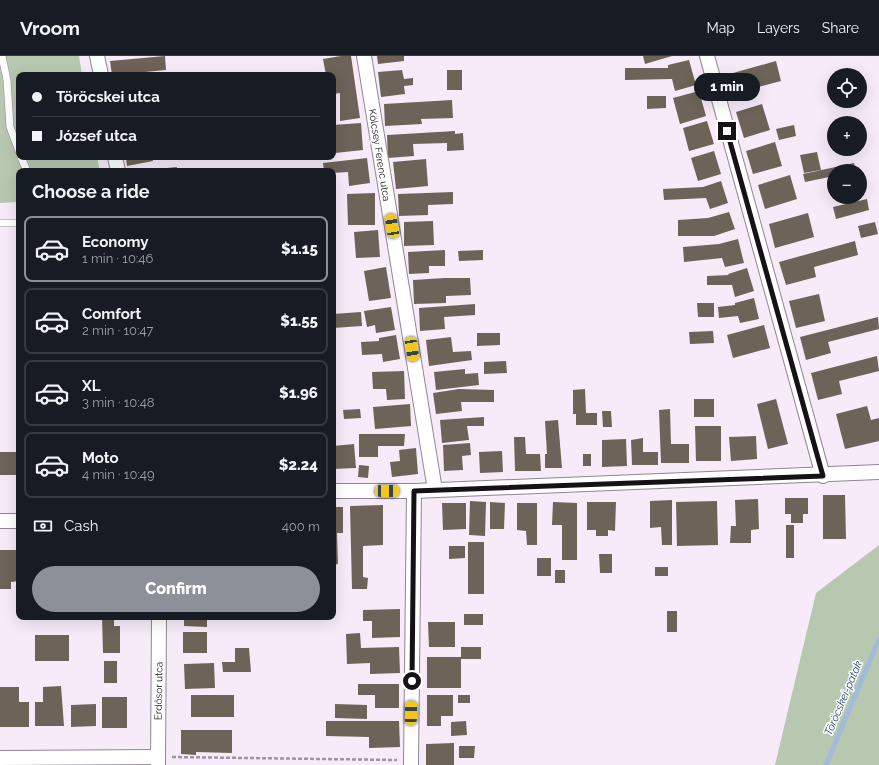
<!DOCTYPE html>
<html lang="en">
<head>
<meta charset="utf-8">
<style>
	body { margin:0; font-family:Raleway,sans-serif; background:#242831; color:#f1f3f6; height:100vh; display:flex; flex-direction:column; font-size:15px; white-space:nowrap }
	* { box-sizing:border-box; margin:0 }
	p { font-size:13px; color:#9ea1a6 }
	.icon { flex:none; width:22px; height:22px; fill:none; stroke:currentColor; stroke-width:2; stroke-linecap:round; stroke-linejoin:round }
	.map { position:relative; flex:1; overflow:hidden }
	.panel { position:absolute; left:16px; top:112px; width:320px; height:452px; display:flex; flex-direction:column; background:#171b24; border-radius:8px; box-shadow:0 4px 16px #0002 }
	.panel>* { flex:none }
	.top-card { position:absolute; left:16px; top:16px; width:320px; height:88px; border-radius:8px; box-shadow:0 4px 16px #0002; display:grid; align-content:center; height:88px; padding:0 16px; background:#171b24 }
	.fabs { position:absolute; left:827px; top:12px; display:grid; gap:8px }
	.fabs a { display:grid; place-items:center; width:40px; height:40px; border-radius:50%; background:#171b24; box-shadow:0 4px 16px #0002; font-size:20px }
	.end { position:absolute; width:18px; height:18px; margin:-9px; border:5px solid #151116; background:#fff; box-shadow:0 0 0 2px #fff }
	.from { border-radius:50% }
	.bubble { position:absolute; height:28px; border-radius:14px; background:#171b24; box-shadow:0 4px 16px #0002; font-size:13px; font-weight:800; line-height:28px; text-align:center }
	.car { position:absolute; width:12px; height:24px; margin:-12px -6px; border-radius:5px; box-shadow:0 0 3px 1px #0007; background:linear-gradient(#f5c518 24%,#345 0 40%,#f5c518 0 76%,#345 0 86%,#f5c518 0) }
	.top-card b { display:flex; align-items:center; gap:14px; height:38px; font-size:15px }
	.top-card b+b { border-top:1px solid #363941 }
	.top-card i { width:10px; height:10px; background:#f1f3f6 }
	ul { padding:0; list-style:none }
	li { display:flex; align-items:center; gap:12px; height:66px; margin:0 8px 6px; padding:0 8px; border:2px solid #363941; border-radius:8px }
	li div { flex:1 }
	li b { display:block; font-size:15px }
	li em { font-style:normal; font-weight:800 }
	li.active { border-color:#8c9099 }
	li>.icon { width:36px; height:36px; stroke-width:1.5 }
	h2 { padding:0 16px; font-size:18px; line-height:48px }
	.pay { display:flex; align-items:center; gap:10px; height:44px; padding:0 16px; font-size:15px }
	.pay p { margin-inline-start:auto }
	.action { display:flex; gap:8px; margin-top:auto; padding:8px 16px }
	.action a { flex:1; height:46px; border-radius:24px; background:#8c9099; color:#fff; font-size:16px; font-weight:800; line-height:46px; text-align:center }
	header { display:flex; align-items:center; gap:24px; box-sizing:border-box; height:56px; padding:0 20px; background:#171b24; border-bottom:1px solid #363941 }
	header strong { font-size:19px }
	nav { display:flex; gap:22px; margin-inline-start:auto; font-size:14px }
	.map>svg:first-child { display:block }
	.green { fill:#b8c7b0 }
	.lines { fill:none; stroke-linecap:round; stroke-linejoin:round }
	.stream { stroke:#a2bbd9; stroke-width:5 }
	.building { fill:#6e6358 }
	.service-casing { stroke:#908692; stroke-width:8 }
	.minor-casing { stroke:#908692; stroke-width:16 }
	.path { stroke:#9c949e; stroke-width:2.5; stroke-dasharray:4 2; stroke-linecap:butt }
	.service { stroke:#fff; stroke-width:7 }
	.minor { stroke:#fff; stroke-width:14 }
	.route { stroke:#151116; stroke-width:5 }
	.labels { text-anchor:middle; stroke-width:3; stroke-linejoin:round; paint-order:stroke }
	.street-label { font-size:10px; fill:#151116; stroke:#fff }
	.water-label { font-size:11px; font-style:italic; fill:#234770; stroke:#fff }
</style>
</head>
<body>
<header>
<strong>Vroom</strong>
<nav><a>Map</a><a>Layers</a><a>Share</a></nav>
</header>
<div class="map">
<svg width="879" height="709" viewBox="0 0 879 709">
	<rect width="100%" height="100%" fill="#f7ebf9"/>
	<g class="green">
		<polygon points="0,0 79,0 82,19 19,19 19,101 97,101 100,115 19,115 19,146 0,147"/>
		<polygon points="879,489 879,709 775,709 816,537"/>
	</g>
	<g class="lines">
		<polyline class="stream" points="826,709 879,583"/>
	</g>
	<g class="building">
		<polygon points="165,0 166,14 145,16 145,19 112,19 110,5"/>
		<polygon points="341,0 351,0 360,62 340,65 340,37 333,38 333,19 326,19 323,3"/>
		<polygon points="377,0 404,0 404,5 378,8"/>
		<polygon points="643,0 672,0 645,8"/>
		<polygon points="689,4 696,29 675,35 672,23 625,24 625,12 668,12 668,9"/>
		<polygon points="776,5 781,25 747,34 748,36 732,41 726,19"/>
		<polygon points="402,14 404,23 413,22 413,29 404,30 405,38 381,41 378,16"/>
		<rect x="447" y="14" width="15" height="20"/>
		<polygon points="699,35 706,60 680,68 673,42"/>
		<polygon points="647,40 666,40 666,52 647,53"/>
		<polygon points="452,44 453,62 421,63 422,68 385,70 384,48"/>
		<polygon points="762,48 770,74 744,82 736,56"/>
		<polygon points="707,65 714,88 689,95 683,72"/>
		<polygon points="361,67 363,94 335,97 333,69"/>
		<polygon points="794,69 796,80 779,84 776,73"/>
		<polygon points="455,75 455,78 463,77 464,94 447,95 447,87 413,88 414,100 388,102 387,79"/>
		<polygon points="775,86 782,110 753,118 746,95"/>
		<polygon points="714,95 721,118 698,125 691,102"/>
		<polygon points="817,96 821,114 804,117 800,99"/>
		<polygon points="126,101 152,101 153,105 127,110"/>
		<polygon points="367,102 370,127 349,130 348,116 333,117 333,115 324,115 323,107"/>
		<polygon points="426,103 428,130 396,133 393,106"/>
		<polygon points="854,107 856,115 834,115 834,120 805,126 803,118"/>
		<polygon points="177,111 177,115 146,115 146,114"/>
		<polygon points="790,119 797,143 765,153 758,129"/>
		<polygon points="721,125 728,147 710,153 706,142 664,144 663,133 703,131"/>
		<polygon points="453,136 453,148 428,149 428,159 399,160 398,138"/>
		<polygon points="375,137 375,169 348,169 347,138"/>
		<polygon points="867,143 869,154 836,163 833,151"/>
		<polygon points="729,156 735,173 714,180 678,180 678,164 708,162"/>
		<polygon points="808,157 814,181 775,192 769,168"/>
		<polygon points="433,165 434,189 404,190 404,166"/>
		<polygon points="875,166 878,178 861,182 858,170"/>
		<polygon points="378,174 380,201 356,202 354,176"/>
		<polygon points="738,183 744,207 725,211 722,202 684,206 683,191 719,188"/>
		<polygon points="855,185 858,199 814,211 816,221 786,229 779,206"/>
		<polygon points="445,194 445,210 429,210 429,217 409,218 408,196"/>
		<polygon points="483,194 483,204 459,205 458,195"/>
		<polygon points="386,211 391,242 369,245 364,215"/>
		<polygon points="747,212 754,235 735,241 732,229 707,229 707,220 729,219 728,218"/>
		<polygon points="445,222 470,222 471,239 446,240 446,247 414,248 413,224"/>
		<polygon points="819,238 825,265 796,272 789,245"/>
		<polygon points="754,242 759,263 740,267 738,260 719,262 718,251 735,249 735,247"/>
		<polygon points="697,247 714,247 714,261 698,261"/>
		<polygon points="475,248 475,259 444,261 445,273 420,275 419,252"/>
		<polygon points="391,251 395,274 376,277 375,269 367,271 364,255"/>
		<polygon points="361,256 362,270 333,272 333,258"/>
		<polygon points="878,261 879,273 828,286 831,297 806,304 800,281"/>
		<polygon points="764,269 770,292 733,302 727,279"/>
		<polygon points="713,275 714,287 690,288 689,276"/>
		<polygon points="477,277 500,277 500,289 477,290"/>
		<polygon points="396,279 400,303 383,306 382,298 362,299 361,286 379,285 379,282"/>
		<polygon points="451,281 453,296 471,295 472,304 429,310 426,284"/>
		<polygon points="877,300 879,315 839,325 842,338 818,344 811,317"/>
		<polygon points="506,305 507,317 484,318 484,306"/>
		<polygon points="465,313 465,318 478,317 479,329 436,334 434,316"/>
		<polygon points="404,315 405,343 387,344 386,333 373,333 372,316"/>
		<polygon points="459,333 494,334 494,346 461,346 462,355 436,358 433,337"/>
		<polygon points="585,333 586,357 597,357 597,369 576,369 576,358 573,358 573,334"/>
		<rect x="694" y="343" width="20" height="18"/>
		<polygon points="776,343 788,388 768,393 757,348"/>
		<polygon points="410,348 411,370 375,373 373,351"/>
		<polygon points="867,350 871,364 879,362 879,385 845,393 836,358"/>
		<polygon points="360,353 361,362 344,363 343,354"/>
		<polygon points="670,353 671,388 689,388 689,407 661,407 659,354"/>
		<polygon points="602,355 611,355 612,371 603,371"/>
		<polygon points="484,361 484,370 467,370 469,384 442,387 440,364"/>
		<polygon points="558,364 562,412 545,412 545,398 547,398 545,365"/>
		<polygon points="695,370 721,370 721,405 696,405"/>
		<polygon points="359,378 405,378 404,390 378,390 378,401 359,401"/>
		<polygon points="756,380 757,403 731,405 729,381"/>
		<polygon points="514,381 525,381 526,398 540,398 541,415 515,415"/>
		<polygon points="643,382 643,396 658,396 658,409 632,409 631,384"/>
		<polygon points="626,383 627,410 602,411 602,384"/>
		<polygon points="470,387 471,399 462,400 463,414 444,415 443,389"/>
		<polygon points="354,388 356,412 333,413 333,390"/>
		<polygon points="416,392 418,418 392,421 390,406 400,405 399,394"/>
		<polygon points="502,395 503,416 480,417 479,396"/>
		<rect x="0" y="396" width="19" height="23"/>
		<rect x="583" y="398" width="8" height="12"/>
		<polygon points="359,409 369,410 368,422 358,421"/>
		<polygon points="823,439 845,439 846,483 823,483"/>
		<polygon points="785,442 808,442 808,458 803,458 803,467 791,467 791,458 785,458"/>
		<polygon points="758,443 759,473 751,474 751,487 730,487 731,470 736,470 735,444"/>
		<polygon points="672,444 672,489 662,489 661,471 650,472 650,445"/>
		<polygon points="470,445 486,446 485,480 469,479"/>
		<polygon points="717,445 718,489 677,490 676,446"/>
		<polygon points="490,446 505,447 504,473 490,473"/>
		<polygon points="553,446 577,447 577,504 562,504 562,469 552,469"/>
		<polygon points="587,446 616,446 615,475 608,474 608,480 596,480 596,474 587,474"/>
		<polygon points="442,447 466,447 466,473 443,474"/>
		<polygon points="517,447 537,447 537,489 527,489 526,475 517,474"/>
		<polygon points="383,449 383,489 363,490 363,521 368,522 367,533 352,533 350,450"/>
		<polygon points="333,451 343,451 343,477 337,477 338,508 333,509"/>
		<rect x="786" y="469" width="8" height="33"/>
		<rect x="468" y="486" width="16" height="52"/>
		<polygon points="449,490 465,490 465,502 449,503"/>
		<polygon points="0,494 19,494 19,525 11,526 11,533 0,533"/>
		<polygon points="599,498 612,498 612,517 600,517"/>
		<rect x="537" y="502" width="14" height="18"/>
		<rect x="655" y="511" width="13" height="9"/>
		<rect x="555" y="514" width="10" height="13"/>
		<polygon points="400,553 400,581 372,582 372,565 363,565 363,554"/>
		<rect x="667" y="555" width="10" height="21"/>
		<rect x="464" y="558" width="19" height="11"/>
		<polygon points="102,561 114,561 114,570 120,570 120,597 103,597"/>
		<polygon points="184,561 207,561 207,571 184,570"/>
		<polygon points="428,566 455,566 455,591 429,591"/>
		<rect x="183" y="576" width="24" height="21"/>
		<polygon points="360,577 361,592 399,591 400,617 370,618 370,607 347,608 346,578"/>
		<rect x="35" y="579" width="34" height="26"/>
		<polygon points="461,591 481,591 481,603 461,603 461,632 427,632 427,601 461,601"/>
		<polygon points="235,592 249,592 251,616 223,616 222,606 235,606"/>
		<rect x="104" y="605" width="13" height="22"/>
		<polygon points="214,607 215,632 185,633 184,608"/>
		<polygon points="358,628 399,628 399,652 375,652 375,639 358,639"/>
		<polygon points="61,630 64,670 35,670 35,646 43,646 43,631"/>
		<polygon points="0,631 19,631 19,646 29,646 29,671 0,671"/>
		<rect x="191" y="639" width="43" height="22"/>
		<polygon points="427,639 453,639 453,660 441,660 441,670 427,670"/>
		<rect x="458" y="639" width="12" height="8"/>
		<rect x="102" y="641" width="25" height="31"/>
		<polygon points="96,648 96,670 71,671 71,649"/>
		<polygon points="335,648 367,649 367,663 335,662"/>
		<polygon points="326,665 399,665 400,691 369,692 369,681 326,680"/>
		<polygon points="466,665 467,679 451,680 451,666"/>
		<polygon points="181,674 232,674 232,697 196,696 196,699 181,698"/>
		<polygon points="454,687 454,709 426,709 426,688"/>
		<polygon points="459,690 475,690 474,702 459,702"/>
	</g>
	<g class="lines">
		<defs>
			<g id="service">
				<polyline points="2,0 7,24 10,71 19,95"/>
				<polyline points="21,101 27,115"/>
				<polyline points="0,167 19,167"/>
			</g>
			<g id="minor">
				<polyline points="97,0 101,19"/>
				<polyline points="364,0 435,434"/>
				<polyline points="707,0 823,420"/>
				<polyline points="115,101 118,115"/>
				<polyline points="333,435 414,435 879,416"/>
				<polyline points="0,465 19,465"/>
				<polyline points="0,702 158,701"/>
				<polyline points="158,709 159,561"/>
				<polyline points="411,709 414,435"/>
			</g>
		</defs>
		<use href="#service" class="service-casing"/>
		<use href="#minor" class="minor-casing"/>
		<polyline class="path" points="172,701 397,704"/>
		<use href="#service" class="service"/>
		<use href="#minor" class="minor"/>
	</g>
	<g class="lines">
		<polyline class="route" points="412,625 414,435 823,420 727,75"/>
	</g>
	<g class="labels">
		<g class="street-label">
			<text transform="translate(380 99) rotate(81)" y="4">Kölcsey Ferenc utca</text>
			<text transform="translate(158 635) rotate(-89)" y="4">Erdősor utca</text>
		</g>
		<g class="water-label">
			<text transform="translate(843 642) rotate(-67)" y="4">Töröcskei-patak</text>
		</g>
	</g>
</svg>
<div class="fabs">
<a><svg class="icon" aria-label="locate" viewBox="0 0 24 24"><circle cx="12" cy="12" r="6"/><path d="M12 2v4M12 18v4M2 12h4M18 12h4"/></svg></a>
<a>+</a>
<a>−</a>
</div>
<i class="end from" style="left:412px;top:625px"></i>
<i class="end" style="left:727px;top:75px"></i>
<div class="bubble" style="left:694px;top:17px;width:66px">1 min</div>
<i class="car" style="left:392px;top:170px;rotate:351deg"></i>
<i class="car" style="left:412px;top:293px;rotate:171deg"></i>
<i class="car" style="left:387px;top:435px;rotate:90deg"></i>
<i class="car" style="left:411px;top:657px;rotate:1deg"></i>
<div class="top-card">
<b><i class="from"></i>Töröcskei utca</b>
<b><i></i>József utca</b>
</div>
<section class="panel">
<h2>Choose a ride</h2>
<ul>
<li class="active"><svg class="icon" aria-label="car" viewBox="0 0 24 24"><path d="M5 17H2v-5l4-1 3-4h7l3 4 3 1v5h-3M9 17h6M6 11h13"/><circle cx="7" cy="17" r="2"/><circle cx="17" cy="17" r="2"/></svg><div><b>Economy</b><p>1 min · 10:46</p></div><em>$1.15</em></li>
<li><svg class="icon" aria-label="car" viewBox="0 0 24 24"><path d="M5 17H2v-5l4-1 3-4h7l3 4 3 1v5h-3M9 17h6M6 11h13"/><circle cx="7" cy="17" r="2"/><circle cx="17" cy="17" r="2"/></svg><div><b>Comfort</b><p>2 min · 10:47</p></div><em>$1.55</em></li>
<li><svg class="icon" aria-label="car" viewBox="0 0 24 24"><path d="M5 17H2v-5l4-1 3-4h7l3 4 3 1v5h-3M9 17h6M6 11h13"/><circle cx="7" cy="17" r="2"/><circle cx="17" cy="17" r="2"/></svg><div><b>XL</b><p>3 min · 10:48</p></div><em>$1.96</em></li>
<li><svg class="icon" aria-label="car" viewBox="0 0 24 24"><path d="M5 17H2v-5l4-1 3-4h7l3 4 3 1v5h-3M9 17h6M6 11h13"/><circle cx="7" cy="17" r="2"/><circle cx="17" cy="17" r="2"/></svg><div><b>Moto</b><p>4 min · 10:49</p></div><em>$2.24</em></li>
</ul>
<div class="pay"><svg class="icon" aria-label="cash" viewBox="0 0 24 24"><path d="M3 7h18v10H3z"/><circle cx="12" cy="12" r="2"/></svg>Cash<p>400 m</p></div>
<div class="action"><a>Confirm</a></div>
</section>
</div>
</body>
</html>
